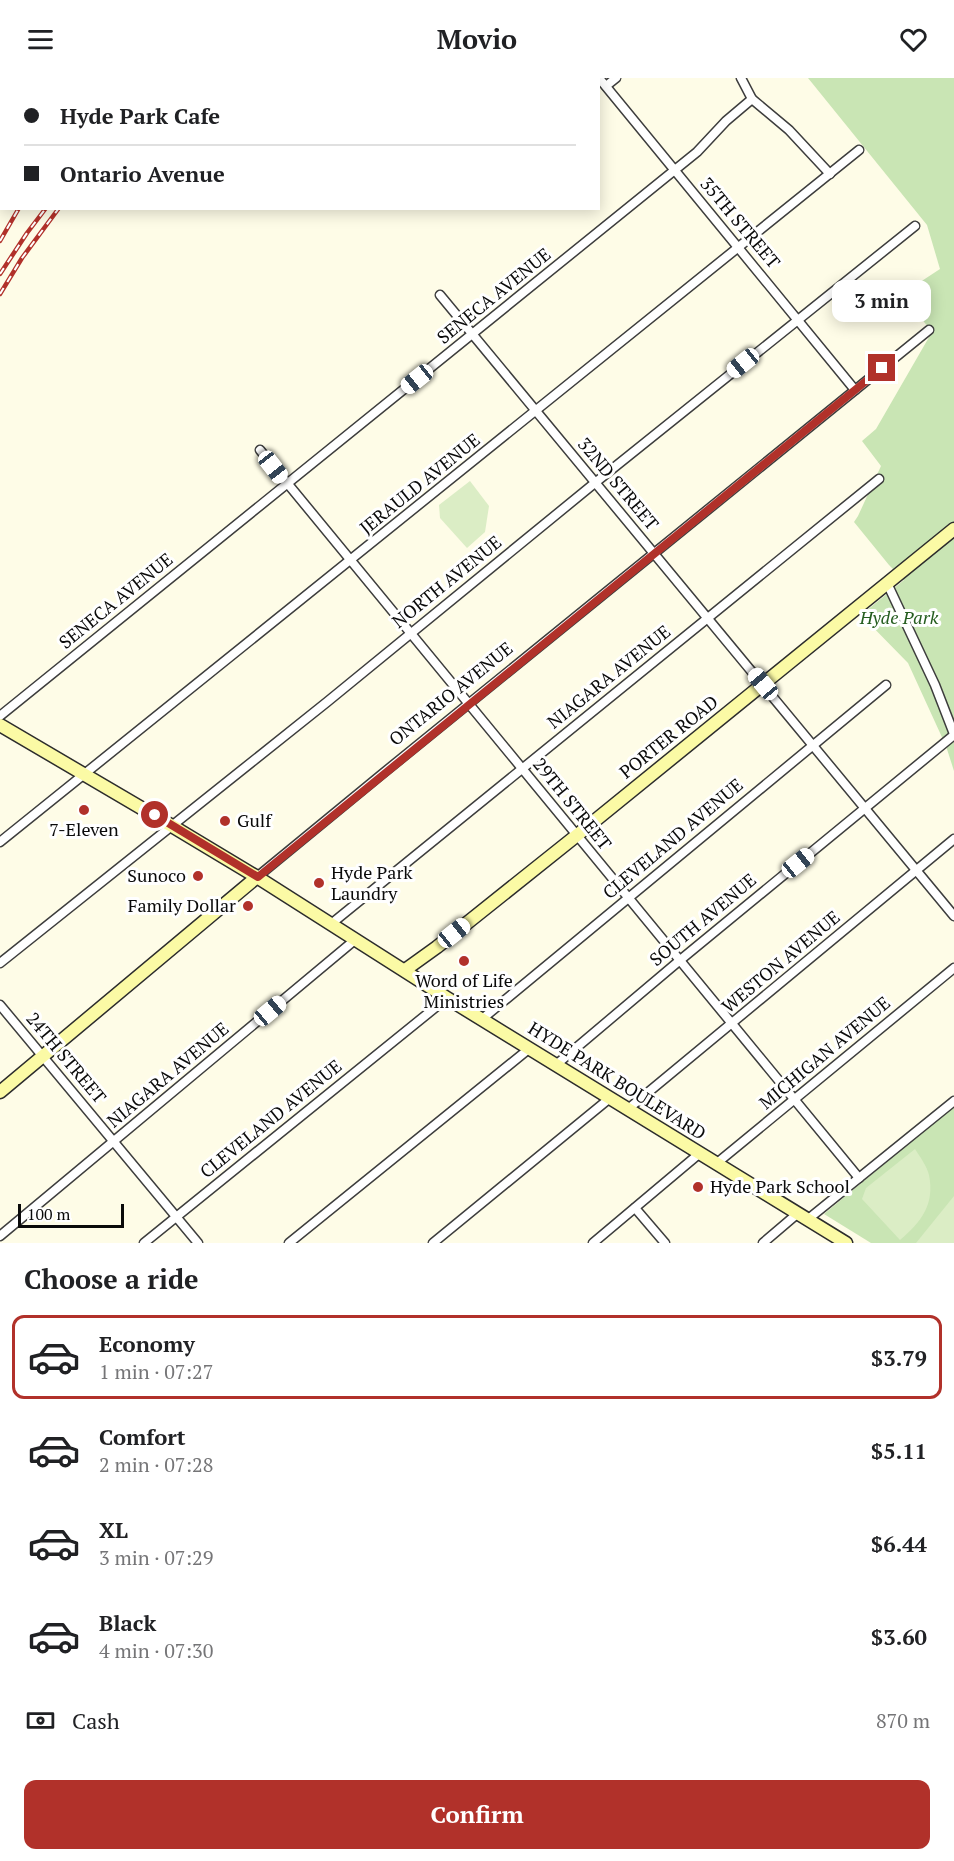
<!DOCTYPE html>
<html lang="en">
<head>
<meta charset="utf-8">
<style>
	body { margin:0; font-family:"PT Serif",serif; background:#f2f2f2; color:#202124; height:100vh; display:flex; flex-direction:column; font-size:22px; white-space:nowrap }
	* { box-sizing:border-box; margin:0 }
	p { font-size:20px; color:#757577 }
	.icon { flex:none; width:33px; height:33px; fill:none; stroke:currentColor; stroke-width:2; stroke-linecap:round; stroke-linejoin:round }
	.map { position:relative; height:1165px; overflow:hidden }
	.drawer { display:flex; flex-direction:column; background:#fff; flex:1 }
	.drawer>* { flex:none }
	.guide { position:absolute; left:0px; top:0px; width:600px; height:132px; box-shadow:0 3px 15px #0003; display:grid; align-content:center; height:132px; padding:0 24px; background:#fff }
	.scale { position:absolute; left:18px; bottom:15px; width:106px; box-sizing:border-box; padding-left:6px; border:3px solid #0a0a0a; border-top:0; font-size:16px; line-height:21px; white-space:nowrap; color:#0a0a0a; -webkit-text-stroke:4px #fff; paint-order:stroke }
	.end { position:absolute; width:27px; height:27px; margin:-14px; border:8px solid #b1312a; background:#fff; box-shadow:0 0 0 3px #fff }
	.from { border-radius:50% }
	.bubble { position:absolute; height:42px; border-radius:12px; background:#fff; box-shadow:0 3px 15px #0003; font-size:20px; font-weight:700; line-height:42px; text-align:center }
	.car { position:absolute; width:18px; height:36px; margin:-18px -9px; border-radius:8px; box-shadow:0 0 4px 2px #0007; background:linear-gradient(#fff 24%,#345 0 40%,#fff 0 76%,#345 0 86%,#fff 0) }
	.guide b { display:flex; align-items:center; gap:21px; height:57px; font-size:22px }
	.guide b+b { border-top:2px solid #e0e0e0 }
	.guide i { width:15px; height:15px; background:#202124 }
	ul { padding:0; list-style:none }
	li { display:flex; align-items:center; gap:18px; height:84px; margin:0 12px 9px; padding:0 12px; border:3px solid transparent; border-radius:12px }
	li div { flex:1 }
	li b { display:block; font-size:22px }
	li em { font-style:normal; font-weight:700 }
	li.active { border-color:#b1312a }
	li>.icon { width:54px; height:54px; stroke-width:1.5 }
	h2 { padding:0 24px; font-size:27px; line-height:72px }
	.pay { display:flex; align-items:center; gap:15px; height:66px; padding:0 24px; font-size:22px }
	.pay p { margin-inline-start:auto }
	.primary-button { display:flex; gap:12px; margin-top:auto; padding:12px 24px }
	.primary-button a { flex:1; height:69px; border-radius:12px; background:#b1312a; color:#fff; font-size:24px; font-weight:700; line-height:69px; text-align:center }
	header { display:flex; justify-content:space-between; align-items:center; height:78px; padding:0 24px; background:#fff; font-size:27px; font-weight:700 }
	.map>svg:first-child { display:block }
	.green { fill:#c9e5b4 }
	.pitch { fill:#dbedc5 }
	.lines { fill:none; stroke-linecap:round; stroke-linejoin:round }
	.minor-casing { stroke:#3d3d3d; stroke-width:11 }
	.secondary-casing { stroke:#2c2c2c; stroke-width:15 }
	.minor { stroke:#fff; stroke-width:8 }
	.secondary { stroke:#fbfaa5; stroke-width:12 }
	.rail-casing { stroke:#b1312a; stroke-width:4.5 }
	.rail { stroke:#fff; stroke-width:2; stroke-dasharray:7; stroke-linecap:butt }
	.route { stroke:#b1312a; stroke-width:8 }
	.poi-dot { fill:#b1312a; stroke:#fff; stroke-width:2 }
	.labels { text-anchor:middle; stroke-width:6; stroke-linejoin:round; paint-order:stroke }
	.street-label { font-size:18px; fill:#0a0a0a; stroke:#fff }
	.park-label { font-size:18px; font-style:italic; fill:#255d1f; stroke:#fff }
	.poi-label { font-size:18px; fill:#0a0a0a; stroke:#fff; text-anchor:start }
</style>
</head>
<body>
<header><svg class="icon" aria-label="menu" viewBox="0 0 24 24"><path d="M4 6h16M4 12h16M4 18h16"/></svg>Movio<svg class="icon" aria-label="heart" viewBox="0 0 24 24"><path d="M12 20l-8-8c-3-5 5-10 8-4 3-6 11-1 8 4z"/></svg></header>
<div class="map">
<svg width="954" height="1165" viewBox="0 0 954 1165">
	<rect width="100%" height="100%" fill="#fefce7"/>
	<g class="green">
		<polygon points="808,0 954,0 954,693 946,668 908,585 861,537 904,502 889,487 854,444 858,438 881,388 862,363 876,351 932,254 902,216 940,191 927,147"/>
		<polygon points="954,1028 954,1165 871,1165 824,1136"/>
	</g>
	<g class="pitch">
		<polygon points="470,403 489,428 485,454 467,470 440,440 439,427"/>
		<path d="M915,1071C920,1079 927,1088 929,1097C935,1127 921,1144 900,1162L862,1121L866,1110Z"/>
		<polygon points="954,1118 954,1165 916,1165"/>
	</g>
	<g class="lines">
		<defs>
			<g id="minor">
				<polyline points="599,0 855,312"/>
				<polyline points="741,0 752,21 789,52 830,96"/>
				<polyline points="22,2 23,0"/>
				<polyline points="56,2 58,0"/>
				<polyline points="606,8 616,0"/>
				<polyline points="0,31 2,29"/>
				<polyline points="0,74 2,72"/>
				<polyline points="440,217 954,838"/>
				<polyline points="260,372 859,1100"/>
				<polyline points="887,505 935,607 954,656"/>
				<polyline points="0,638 697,74 726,43 752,21"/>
				<polyline points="0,764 859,72"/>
				<polyline points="257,799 381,697 929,252"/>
				<polyline points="331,846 879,401"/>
				<polyline points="0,885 327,624 596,404 915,148"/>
				<polyline points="0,927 198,1165"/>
				<polyline points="482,941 886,607"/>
				<polyline points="557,986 679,883 954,657"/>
				<polyline points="628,1031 954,761"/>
				<polyline points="717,1085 954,890"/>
				<polyline points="635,1130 665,1165"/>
				<polyline points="807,1142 954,1023"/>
				<polyline points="0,1158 356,861"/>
				<polyline points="144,1165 447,920"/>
				<polyline points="289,1165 530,970"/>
				<polyline points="433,1165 610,1020"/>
				<polyline points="593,1165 700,1075"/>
				<polyline points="763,1165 797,1136"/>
			</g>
			<g id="secondary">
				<polyline points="0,647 172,748 257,799 447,920 846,1165"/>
				<polyline points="405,892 437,869 576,758 954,451"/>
				<polyline points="0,1014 257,799"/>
			</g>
		</defs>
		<use href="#minor" class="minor-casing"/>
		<use href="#secondary" class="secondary-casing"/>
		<use href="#minor" class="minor"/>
		<use href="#secondary" class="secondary"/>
		<defs>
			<g id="rail">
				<polyline points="94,2 95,0"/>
				<polyline points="145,2 146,0"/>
				<polyline points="158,2 160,0"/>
				<polyline points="0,163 19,130"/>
				<polyline points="0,196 27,155 46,130"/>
				<polyline points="0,216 22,180 59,130"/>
			</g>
		</defs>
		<use href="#rail" class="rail-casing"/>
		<use href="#rail" class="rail"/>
	</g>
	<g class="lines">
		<polyline class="route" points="155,737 258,799 882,290"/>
	</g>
	<g class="poi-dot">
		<circle cx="84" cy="732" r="6"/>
		<circle cx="225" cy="743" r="6"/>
		<circle cx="198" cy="798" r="6"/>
		<circle cx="319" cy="805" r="6"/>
		<circle cx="248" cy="828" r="6"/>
		<circle cx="464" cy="883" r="6"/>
		<circle cx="698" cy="1109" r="6"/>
	</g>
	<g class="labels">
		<g class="street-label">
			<text transform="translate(740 145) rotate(50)" y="6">35TH STREET</text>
			<text transform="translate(494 218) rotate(-39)" y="6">SENECA AVENUE</text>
			<text transform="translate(420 406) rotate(-39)" y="6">JERAULD AVENUE</text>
			<text transform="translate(618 406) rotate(50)" y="6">32ND STREET</text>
			<text transform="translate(447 504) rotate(-39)" y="6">NORTH AVENUE</text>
			<text transform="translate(116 523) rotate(-39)" y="6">SENECA AVENUE</text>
			<text transform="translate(609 599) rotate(-39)" y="6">NIAGARA AVENUE</text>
			<text transform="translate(451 616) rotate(-39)" y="6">ONTARIO AVENUE</text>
			<text transform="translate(669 659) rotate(-39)" y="6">PORTER ROAD</text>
			<text transform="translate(572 726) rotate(51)" y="6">29TH STREET</text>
			<text transform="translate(673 761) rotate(-40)" y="6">CLEVELAND AVENUE</text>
			<text transform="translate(703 842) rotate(-40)" y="6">SOUTH AVENUE</text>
			<text transform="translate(781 884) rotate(-40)" y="6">WESTON AVENUE</text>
			<text transform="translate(825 975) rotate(-40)" y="6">MICHIGAN AVENUE</text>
			<text transform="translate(66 980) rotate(50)" y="6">24TH STREET</text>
			<text transform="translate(168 997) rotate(-40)" y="6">NIAGARA AVENUE</text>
			<text transform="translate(617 1003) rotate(32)" y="6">HYDE PARK BOULEVARD</text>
			<text transform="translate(271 1041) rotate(-39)" y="6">CLEVELAND AVENUE</text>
		</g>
		<g class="park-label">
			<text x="899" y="546">Hyde Park</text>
		</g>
		<g class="poi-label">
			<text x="237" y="749">Gulf</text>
			<text x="84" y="758" text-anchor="middle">7-Eleven</text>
			<text x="331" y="801">Hyde Park<tspan x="331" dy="21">Laundry</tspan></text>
			<text x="186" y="804" text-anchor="end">Sunoco</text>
			<text x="236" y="834" text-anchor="end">Family Dollar</text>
			<text x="464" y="909" text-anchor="middle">Word of Life<tspan x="464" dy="21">Ministries</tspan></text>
			<text x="710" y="1115">Hyde Park School</text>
		</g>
	</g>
</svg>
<div class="scale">100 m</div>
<i class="end from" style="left:155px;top:737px"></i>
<i class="end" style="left:882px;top:290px"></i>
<div class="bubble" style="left:832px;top:202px;width:99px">3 min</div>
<i class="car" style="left:743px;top:285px;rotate:231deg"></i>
<i class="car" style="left:417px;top:301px;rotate:231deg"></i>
<i class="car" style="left:273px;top:389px;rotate:142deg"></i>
<i class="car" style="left:763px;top:606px;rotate:320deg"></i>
<i class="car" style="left:798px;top:785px;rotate:51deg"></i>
<i class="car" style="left:454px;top:855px;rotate:51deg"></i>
<i class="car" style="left:270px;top:933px;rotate:50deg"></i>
<div class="guide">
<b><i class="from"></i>Hyde Park Cafe</b>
<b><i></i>Ontario Avenue</b>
</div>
</div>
<section class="drawer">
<h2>Choose a ride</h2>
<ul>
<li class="active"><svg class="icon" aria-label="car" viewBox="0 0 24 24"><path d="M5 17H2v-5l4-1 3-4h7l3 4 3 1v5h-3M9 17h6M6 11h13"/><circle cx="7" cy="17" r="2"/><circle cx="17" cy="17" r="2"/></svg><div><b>Economy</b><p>1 min · 07:27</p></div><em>$3.79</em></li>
<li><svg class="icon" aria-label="car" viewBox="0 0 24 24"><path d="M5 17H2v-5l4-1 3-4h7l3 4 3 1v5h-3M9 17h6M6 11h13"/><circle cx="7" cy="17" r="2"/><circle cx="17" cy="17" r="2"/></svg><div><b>Comfort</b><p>2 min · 07:28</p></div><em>$5.11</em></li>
<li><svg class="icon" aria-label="car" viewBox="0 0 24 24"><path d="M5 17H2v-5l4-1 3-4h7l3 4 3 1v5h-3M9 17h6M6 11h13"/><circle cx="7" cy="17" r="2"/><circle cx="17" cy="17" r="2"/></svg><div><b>XL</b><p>3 min · 07:29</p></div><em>$6.44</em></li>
<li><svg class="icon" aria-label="car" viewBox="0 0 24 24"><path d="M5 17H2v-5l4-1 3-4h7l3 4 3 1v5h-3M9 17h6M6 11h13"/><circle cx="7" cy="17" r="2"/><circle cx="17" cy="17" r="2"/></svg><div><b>Black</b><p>4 min · 07:30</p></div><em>$3.60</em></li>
</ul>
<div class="pay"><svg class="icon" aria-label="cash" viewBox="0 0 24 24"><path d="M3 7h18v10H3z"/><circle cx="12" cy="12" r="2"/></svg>Cash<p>870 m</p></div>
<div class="primary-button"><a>Confirm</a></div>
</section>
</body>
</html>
